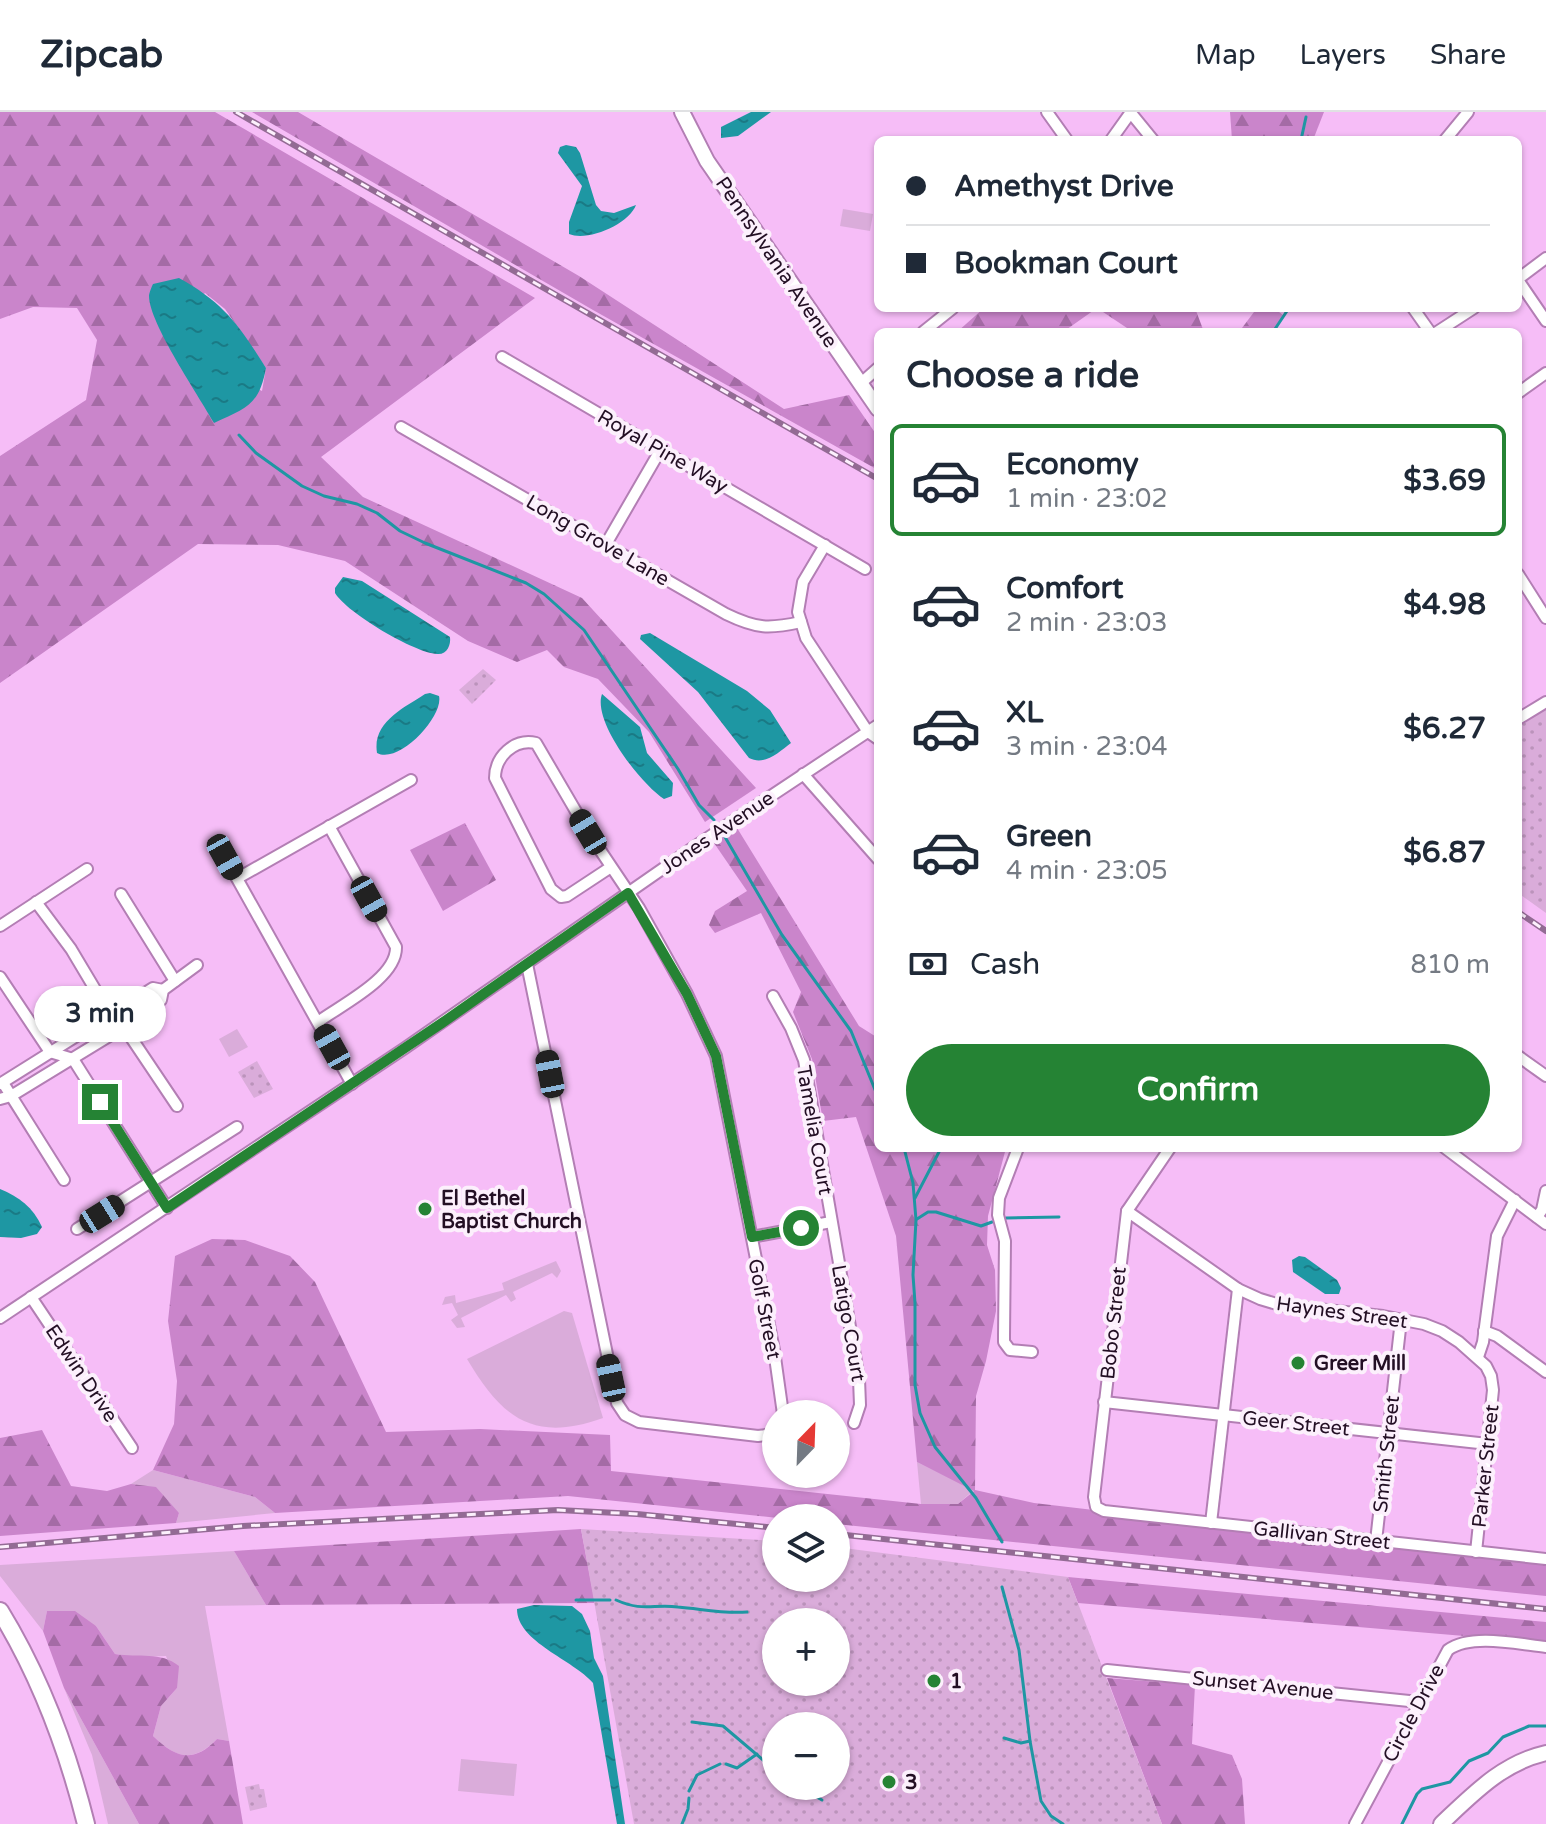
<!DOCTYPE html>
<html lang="en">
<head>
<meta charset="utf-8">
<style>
	body { margin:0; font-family:"Varela Round",sans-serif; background:#f2f2f3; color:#1f2937; height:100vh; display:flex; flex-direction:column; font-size:30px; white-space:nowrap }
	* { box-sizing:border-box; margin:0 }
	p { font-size:26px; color:#747a83 }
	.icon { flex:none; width:44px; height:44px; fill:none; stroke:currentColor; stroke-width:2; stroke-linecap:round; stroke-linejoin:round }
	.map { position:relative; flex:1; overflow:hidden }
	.details { position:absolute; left:874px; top:216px; width:648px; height:824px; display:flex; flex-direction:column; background:#fff; border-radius:12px; box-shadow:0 2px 6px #0004 }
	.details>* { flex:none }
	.hud { position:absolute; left:874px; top:24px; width:648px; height:176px; border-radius:12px; box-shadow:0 2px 6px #0004; display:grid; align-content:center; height:176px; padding:0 32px; background:#fff }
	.needle { width:52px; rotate:23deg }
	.fabs { position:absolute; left:762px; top:1288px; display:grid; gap:16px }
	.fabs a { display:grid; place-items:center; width:88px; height:88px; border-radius:50%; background:#fff; box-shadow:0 2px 6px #0004; font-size:40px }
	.end { position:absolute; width:36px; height:36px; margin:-18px; border:10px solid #258334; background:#fff; box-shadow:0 0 0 4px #fff }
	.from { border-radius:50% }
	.bubble { position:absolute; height:56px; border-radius:28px; background:#fff; box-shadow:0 2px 6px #0004; font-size:26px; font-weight:700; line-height:56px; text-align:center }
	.car { position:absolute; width:24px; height:48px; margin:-24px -12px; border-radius:10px; box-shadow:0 0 6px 2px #0007; background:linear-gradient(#222 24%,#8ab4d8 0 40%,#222 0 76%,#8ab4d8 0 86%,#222 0) }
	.hud b { display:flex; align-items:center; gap:28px; height:76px; font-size:30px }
	.hud b+b { border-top:2px solid #e0e1e3 }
	.hud i { width:20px; height:20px; background:#1f2937 }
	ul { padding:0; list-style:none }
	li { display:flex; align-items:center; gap:24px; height:112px; margin:0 16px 12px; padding:0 16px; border:4px solid transparent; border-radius:12px }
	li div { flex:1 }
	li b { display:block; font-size:30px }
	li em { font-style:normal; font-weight:700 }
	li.selected { border-color:#258334 }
	li>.icon { width:72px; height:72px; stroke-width:1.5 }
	h2 { padding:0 32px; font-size:36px; line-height:96px }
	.pay { display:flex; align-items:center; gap:20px; height:88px; padding:0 32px; font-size:30px }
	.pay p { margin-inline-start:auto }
	.button { display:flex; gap:16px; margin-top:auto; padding:16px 32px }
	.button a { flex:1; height:92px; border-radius:48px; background:#258334; color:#fff; font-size:32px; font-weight:700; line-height:92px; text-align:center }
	header { display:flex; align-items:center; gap:48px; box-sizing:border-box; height:112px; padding:0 40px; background:#fff; border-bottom:2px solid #e0e1e3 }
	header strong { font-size:38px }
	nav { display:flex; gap:44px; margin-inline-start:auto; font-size:28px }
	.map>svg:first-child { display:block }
	.green { fill:#daacda }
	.forest { fill:url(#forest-firs); fill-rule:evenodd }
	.park { fill:url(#park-dots); fill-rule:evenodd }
	.water { fill:url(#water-ripples) }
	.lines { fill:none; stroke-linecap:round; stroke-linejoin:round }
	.stream { stroke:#1e97a3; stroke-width:3 }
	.street-casing { stroke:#b37eb4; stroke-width:14 }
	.secondary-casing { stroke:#b37eb4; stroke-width:18 }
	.primary-casing { stroke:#b37eb4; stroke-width:20 }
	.street { stroke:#fff; stroke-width:10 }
	.secondary { stroke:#fff; stroke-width:14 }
	.primary { stroke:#fff; stroke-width:16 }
	.rail-casing { stroke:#936b94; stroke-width:6 }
	.rail { stroke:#fcf0fc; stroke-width:3; stroke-dasharray:9; stroke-linecap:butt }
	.route { stroke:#258334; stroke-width:10 }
	.poi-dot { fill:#258334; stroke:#fcf0fc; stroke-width:3 }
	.labels { text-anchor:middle; stroke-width:8; stroke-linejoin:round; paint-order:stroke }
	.street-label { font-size:20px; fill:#230f24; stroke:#fcf0fc }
	.poi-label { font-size:20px; font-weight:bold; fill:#230f24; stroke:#fcf0fc; text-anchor:start }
</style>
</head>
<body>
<header>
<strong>Zipcab</strong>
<nav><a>Map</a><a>Layers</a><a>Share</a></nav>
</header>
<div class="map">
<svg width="1546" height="1712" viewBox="0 0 1546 1712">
	<defs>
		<pattern id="forest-firs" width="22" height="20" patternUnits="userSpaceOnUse" patternTransform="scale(2)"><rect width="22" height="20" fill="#ca85cb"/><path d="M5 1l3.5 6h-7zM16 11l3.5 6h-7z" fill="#a46ba5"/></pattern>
		<pattern id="park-dots" width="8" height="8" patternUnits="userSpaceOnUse" patternTransform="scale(2)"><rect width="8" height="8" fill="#daacda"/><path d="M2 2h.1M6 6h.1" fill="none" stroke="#bb93bb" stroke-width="1.8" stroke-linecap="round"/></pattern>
		<pattern id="water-ripples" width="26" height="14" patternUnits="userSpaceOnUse" patternTransform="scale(2)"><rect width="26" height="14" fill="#1e97a3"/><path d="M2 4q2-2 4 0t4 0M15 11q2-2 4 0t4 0" fill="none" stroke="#1a7a85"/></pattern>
	</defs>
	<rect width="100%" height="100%" fill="#f6bdf7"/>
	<g class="green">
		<polygon points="843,97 873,102 870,119 840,114"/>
		<polygon points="237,917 248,935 229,945 219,927"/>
		<polygon points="556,1149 561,1159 557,1166 552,1161 513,1180 516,1187 511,1190 506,1183 461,1206 465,1215 457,1216 451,1208 458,1203 452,1191 442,1193 445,1185 455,1183 456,1191 504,1178 502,1171"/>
		<path d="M564,1199L572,1201L603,1306C533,1331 502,1306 467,1247Z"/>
		<polygon points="917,1350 974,1378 958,1392 921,1392"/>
		<polygon points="153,1358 255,1385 275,1401 176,1411 179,1401 131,1372"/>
		<path d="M234,1439L266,1493L205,1494L229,1629L217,1627C192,1652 176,1646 153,1624L161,1594L177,1576L166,1544L132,1545L115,1542L96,1514L47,1499L43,1519L0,1464V1453Z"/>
		<polygon points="64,1576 139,1712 108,1712 92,1643"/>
		<polygon points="461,1647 517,1652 514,1684 458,1679"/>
	</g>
	<g class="forest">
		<path d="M0,0H215L535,186L321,345L363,385L582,486L756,676L705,710L649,620L598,567L564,555L547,538L517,550L468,529L345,449L278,433L198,432L0,571V344L86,288L97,228L77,196L33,195L0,207ZM205,181L225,197L266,256L262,279L170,233L166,227Z"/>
		<polygon points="252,0 298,0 579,164 784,297 849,283 878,325 878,358 593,198"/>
		<polygon points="1230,0 1324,0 1313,28 1232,28"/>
		<polygon points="984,196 1195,196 1204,220 1133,220 1097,196 1063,220 957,220"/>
		<polygon points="1257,196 1274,196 1283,203 1273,220 1239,220"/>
		<polygon points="465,711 496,768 443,799 410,738"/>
		<polygon points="734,711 859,914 878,926 878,1036 1006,1036 988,1104 987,1133 995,1158 996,1199 986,1249 976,1284 975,1378 1034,1391 1546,1451 1546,1484 836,1412 836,1406 778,1406 568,1384 275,1401 255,1385 153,1358 174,1312 177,1269 168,1209 175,1144 212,1127 245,1128 290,1144 315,1170 386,1320 480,1317 610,1323 611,1359 921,1392 958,1392 974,1379 917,1350 896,1124 856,1005 823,1009 812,947 793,900 801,880 761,801 715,821 709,813 715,799 747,779 714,731"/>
		<polygon points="42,1318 71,1374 107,1379 131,1372 156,1375 179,1401 176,1411 0,1424 0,1326"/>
		<polygon points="581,1417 595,1491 266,1493 234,1439"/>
		<polygon points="1068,1465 1546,1510 1546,1531 1078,1491"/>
		<path d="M47,1499H75L96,1514L115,1542C140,1546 160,1539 179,1554L177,1576L161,1594L153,1624C176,1646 193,1652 217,1627L229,1629L243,1712H139L64,1576L43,1519Z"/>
		<polygon points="1107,1566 1195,1573 1192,1632 1232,1643 1242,1667 1245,1712 1162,1712"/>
	</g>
	<g class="park">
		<polygon points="483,557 496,568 472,592 459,578"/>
		<polygon points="1546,597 1546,801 1518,781 1518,615"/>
		<polygon points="257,949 273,977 254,986 238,960"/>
		<path d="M581,1417L776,1429V1466H836V1435L1068,1465L1162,1712H634ZM776,1510H836V1570H776ZM776,1614H836V1674H776Z"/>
		<polygon points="259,1672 260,1677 264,1677 267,1695 250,1699 245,1675"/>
	</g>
	<g class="water">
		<polygon points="751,0 771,0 738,24 721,26 721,15"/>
		<path d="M566,33L576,35L580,41L596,93L601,99L614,101L636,93C629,112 588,130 569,122V110L582,74L558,41L560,35Z"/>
		<path d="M179,166C224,191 239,213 266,256C259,294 246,296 214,311C199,284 149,211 149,184C149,181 152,174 153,172Z"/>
		<path d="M343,465L362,469L450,525C451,533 447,543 437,542C415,541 347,501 335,481V476Z"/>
		<path d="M650,521L747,579L770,598L791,631C779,640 765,654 749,646L698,580L640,527L641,523Z"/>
		<path d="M430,581L439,584C444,604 399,653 377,641C372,610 404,596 425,582Z"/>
		<path d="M602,582L640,615L647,641L673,671L672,684L664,687C642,673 592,610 602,582Z"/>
		<path d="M0,1077C19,1085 33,1095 42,1115L37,1122L21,1126L0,1125Z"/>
		<polygon points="1299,1144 1305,1145 1337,1168 1341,1176 1339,1182 1325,1182 1293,1160 1292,1148"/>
		<path d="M534,1493L572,1494L582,1502L590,1519L594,1546L603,1564L625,1712H617L593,1571C574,1548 517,1530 517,1497Z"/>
	</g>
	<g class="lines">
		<g class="stream">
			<polyline points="1301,28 1306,5"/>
			<polyline points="1273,220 1289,196"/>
			<polyline points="239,323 256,341 302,374 324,384 357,392 377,401 400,419 425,431 526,471 544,482 584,518 678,657 699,693 714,708"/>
			<polyline points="725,725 782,823 851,919 878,985"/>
			<polyline points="904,1036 913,1071 916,1108 913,1163 915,1191 915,1273 920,1301 935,1335 976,1386 1002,1430"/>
			<polyline points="915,1086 941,1036"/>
			<polyline points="1006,1106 1059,1105"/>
			<polyline points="917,1107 928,1100 936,1100 981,1114 992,1110"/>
			<polyline points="1002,1475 1019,1538 1030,1629 1041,1689 1051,1704 1063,1712"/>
			<polyline points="576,1488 610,1488"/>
			<path d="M616,1488C643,1500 652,1492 678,1495C702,1497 723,1502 747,1500"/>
			<polyline points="692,1610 723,1614 776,1659"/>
			<polyline points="1004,1626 1021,1631 1030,1629"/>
			<polyline points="726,1652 737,1656 757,1642"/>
			<polyline points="797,1674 822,1688"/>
			<polyline points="689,1679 697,1663 720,1652"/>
			<polyline points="682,1712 688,1697 689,1686"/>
			<polyline points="1402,1712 1417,1682 1422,1677 1450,1670 1469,1649 1488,1641 1503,1625 1529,1614 1546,1614"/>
		</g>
		<defs>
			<g id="street">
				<polyline points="1047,0 1067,28"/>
				<polyline points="1131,1 1153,28"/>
				<polyline points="1111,28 1131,0"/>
				<polyline points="1445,28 1468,0"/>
				<polyline points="1518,167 1546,146"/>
				<polyline points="1518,168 1546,209"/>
				<polyline points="1413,196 1430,220"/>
				<polyline points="923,220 953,196"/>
				<polyline points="1437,220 1474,196"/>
				<polyline points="502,245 865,457"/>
				<polyline points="860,272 878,256"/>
				<polyline points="1518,281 1546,261"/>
				<path d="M401,315L726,502C757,517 769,517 801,510"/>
				<polyline points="606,432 661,337"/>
				<polyline points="825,433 803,470 798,500 806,526 868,620 878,627"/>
				<polyline points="1518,462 1546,506"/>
				<polyline points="1518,607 1546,590"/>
				<polyline points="803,662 878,747"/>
				<polyline points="225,745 352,972"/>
				<path d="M611,755L567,784L561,785L551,777L495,666C495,645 514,626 536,631L588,720L639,796L687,882L716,944L774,1238L783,1302"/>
				<polyline points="238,766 411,668"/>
				<polyline points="121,782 175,869"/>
				<polyline points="36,790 71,837 111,904 124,915 177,994"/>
				<polyline points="0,814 87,757"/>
				<polyline points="527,852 617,1291 625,1303 639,1310 758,1324 766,1323 776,1318"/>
				<polyline points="0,865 50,940 73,947 167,1096"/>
				<polyline points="773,884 791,916 804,948 859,1267 860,1293 854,1311"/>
				<path d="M318,910C341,893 397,866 396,835L329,714"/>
				<polyline points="1518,944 1546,964"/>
				<polyline points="3,971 64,1068"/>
				<polyline points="0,972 153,876 163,878"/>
				<polyline points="0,987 11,984 124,915 161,888 163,878 197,853"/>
				<polyline points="1018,1036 999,1086 998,1103 1005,1129 1004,1224 1004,1230 1010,1238 1032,1240"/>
				<polyline points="1170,1036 1127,1099 1094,1385 1096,1395 1104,1399 1546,1447"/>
				<polyline points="1445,1036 1546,1112"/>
				<polyline points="1127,1099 1238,1177 1260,1187 1280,1193 1383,1204 1424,1212 1442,1219 1459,1230 1486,1254 1491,1264 1493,1278 1476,1440"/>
				<polyline points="1537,1105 1542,1098 1546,1079"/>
				<polyline points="77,1117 237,1015"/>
				<polyline points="752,1125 831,1110"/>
				<polyline points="31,1185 132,1336"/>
				<polyline points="0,1206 405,936 694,735 878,613"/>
				<polyline points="1484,1219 1497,1224 1546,1260"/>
				<polyline points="1478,1245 1483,1230 1497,1124 1515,1088"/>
				<polyline points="1104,1290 1488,1332"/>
				<polyline points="1211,1411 1238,1177"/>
				<polyline points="1376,1429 1401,1208"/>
				<polyline points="1107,1558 1419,1590"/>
				<path d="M1355,1712L1448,1538C1471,1521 1518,1532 1546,1535"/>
			</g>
			<g id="secondary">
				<polyline points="682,0 707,49 878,297"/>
				<path d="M1441,1712C1473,1682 1502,1651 1546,1641"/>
			</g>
			<path id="primary" d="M0,1499C41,1566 67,1636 86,1712"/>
		</defs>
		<use href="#street" class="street-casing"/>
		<use href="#secondary" class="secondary-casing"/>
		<use href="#primary" class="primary-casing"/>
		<use href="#street" class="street"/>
		<use href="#secondary" class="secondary"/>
		<use href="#primary" class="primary"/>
		<defs>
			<g id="rail">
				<polyline points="236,0 878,367"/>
				<polyline points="1518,800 1546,819"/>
				<polyline points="836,1422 1546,1497"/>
				<polyline points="0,1435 243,1414 558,1398 637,1402 776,1416"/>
			</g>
		</defs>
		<use href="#rail" class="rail-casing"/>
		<use href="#rail" class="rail"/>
	</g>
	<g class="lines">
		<polyline class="route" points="100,990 167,1096 442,911 628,781 687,882 716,944 752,1125 801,1116"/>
	</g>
	<g class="poi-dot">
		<circle cx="425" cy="1097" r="8"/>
		<circle cx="1298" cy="1251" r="8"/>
		<circle cx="934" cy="1569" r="8"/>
		<circle cx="889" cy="1670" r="8"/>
	</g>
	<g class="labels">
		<g class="street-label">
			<text transform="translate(777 150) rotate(56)" y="7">Pennsylvania Avenue</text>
			<text transform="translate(663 339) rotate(30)" y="7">Royal Pine Way</text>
			<text transform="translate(598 428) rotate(30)" y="7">Long Grove Lane</text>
			<text transform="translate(717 720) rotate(-34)" y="7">Jones Avenue</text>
			<text transform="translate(815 1018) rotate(80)" y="7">Tamelia Court</text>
			<text transform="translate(765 1197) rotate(79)" y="7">Golf Street</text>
			<text transform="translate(1342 1200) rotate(8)" y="7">Haynes Street</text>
			<text transform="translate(849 1211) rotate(80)" y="7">Latigo Court</text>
			<text transform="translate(1113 1211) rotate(-84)" y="7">Bobo Street</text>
			<text transform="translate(82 1261) rotate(56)" y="7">Edwin Drive</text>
			<text transform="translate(1296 1311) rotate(6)" y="7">Geer Street</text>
			<text transform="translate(1386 1342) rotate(-84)" y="7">Smith Street</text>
			<text transform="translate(1485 1354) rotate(-84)" y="7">Parker Street</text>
			<text transform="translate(1322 1423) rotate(6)" y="7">Gallivan Street</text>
			<text transform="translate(1263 1573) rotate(6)" y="7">Sunset Avenue</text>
			<text transform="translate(1413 1601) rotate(-62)" y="7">Circle Drive</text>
		</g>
		<g class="poi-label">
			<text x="441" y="1093">El Bethel<tspan x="441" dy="23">Baptist Church</tspan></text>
			<text x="1314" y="1258">Greer Mill</text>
			<text x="950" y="1576">1</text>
			<text x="905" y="1677">3</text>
		</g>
	</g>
</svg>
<div class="fabs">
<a><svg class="needle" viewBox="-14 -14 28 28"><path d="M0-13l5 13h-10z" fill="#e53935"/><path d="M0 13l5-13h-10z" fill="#747a83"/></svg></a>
<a><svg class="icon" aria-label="layers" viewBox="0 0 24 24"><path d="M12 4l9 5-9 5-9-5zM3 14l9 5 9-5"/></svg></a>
<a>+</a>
<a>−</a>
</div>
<i class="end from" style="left:801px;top:1116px"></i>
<i class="end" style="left:100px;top:990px"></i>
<div class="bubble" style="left:34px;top:874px;width:132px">3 min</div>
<i class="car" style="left:588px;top:720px;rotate:329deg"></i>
<i class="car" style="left:225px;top:745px;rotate:151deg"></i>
<i class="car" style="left:369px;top:787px;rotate:151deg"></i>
<i class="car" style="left:332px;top:935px;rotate:331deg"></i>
<i class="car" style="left:550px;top:962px;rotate:349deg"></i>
<i class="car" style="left:102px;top:1102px;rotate:58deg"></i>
<i class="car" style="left:611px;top:1266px;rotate:348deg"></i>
<div class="hud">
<b><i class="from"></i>Amethyst Drive</b>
<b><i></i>Bookman Court</b>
</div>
<section class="details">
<h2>Choose a ride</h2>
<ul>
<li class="selected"><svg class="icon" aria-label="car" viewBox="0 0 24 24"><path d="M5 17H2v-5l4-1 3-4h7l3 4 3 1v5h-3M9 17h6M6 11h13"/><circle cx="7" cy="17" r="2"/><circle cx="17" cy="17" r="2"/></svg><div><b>Economy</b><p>1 min · 23:02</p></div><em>$3.69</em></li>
<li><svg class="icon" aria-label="car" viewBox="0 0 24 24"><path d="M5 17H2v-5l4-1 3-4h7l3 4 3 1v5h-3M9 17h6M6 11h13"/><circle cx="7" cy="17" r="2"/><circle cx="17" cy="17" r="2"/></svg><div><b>Comfort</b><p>2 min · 23:03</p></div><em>$4.98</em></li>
<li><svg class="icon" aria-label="car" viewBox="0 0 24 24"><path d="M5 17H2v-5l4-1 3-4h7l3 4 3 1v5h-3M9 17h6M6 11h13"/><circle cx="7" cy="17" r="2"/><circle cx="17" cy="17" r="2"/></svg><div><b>XL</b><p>3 min · 23:04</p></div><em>$6.27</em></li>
<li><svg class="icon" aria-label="car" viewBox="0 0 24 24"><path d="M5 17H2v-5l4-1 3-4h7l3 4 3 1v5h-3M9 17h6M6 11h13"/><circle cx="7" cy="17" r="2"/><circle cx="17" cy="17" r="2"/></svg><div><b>Green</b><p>4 min · 23:05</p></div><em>$6.87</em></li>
</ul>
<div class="pay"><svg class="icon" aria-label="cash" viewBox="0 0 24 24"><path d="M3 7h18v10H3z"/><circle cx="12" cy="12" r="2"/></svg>Cash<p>810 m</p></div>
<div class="button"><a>Confirm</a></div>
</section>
</div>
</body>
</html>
